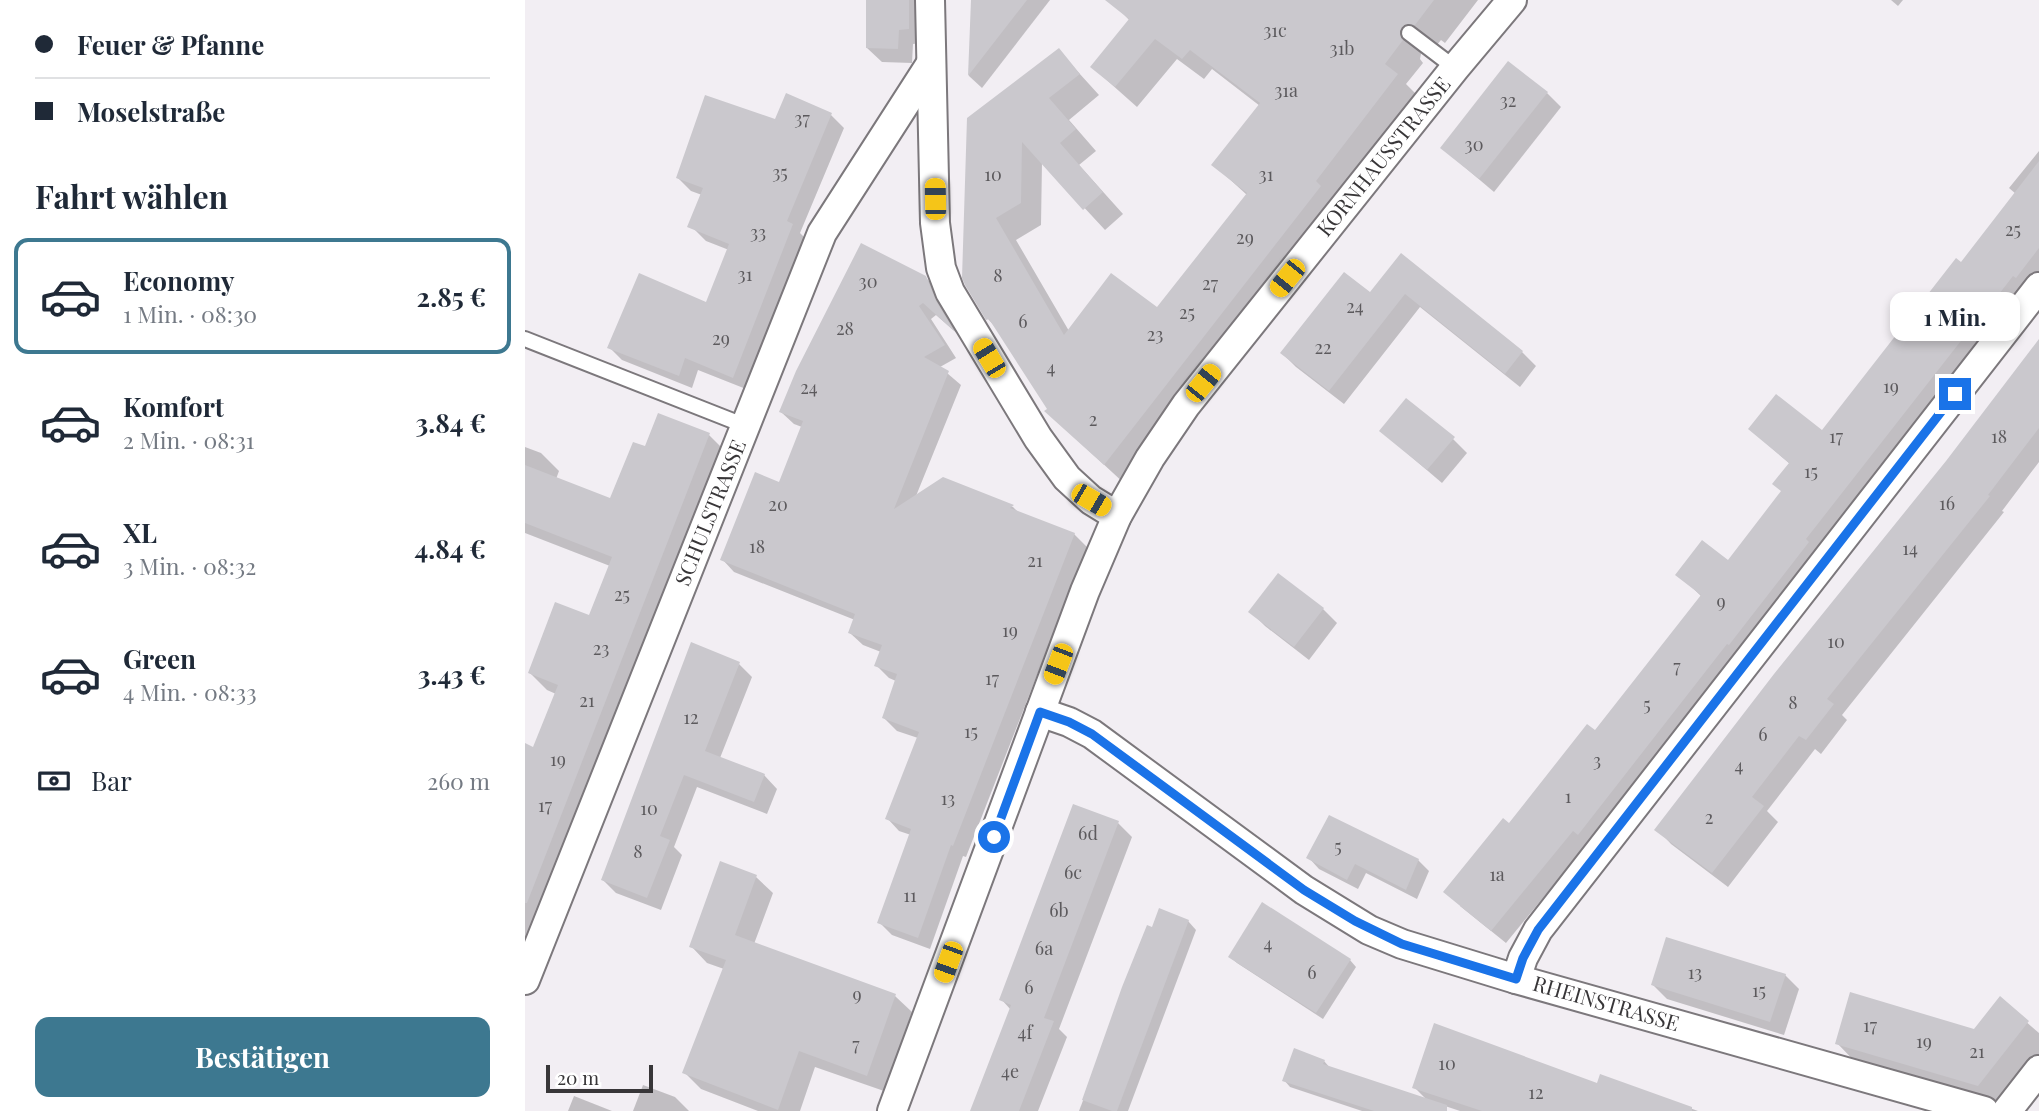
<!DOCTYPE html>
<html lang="de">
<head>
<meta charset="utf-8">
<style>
	body { margin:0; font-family:"Playfair Display",serif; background:#f2f2f3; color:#1f2937; height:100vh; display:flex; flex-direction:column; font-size:26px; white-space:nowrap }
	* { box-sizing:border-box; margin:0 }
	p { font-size:23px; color:#747a83 }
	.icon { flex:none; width:38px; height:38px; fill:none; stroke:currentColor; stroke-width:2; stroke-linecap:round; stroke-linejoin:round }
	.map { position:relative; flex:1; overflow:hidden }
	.panel { display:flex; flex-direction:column; background:#fff; width:525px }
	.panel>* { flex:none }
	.guide { display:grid; align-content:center; height:154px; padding:0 35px; background:#fff }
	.scale { position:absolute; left:21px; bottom:18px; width:107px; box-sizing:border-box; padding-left:7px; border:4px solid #383638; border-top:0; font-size:19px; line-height:24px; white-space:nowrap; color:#383638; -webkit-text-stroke:5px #fff; paint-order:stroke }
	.end { position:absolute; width:32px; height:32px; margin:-16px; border:9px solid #1a73e8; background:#fff; box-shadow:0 0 0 4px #fff }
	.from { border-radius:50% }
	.bubble { position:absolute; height:49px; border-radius:14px; background:#fff; box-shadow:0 4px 10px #0003; font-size:23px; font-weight:700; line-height:49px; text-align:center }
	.car { position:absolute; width:21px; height:42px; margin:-21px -10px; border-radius:9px; box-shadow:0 0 5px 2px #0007; background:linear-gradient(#f5c518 24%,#345 0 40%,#f5c518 0 76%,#345 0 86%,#f5c518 0) }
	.guide b { display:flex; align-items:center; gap:24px; height:66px; font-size:26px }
	.guide b+b { border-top:2px solid #e0e1e3 }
	.guide i { width:18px; height:18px; background:#1f2937 }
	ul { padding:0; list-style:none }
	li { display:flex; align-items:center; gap:21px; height:116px; margin:0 14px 10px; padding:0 21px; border:4px solid transparent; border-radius:14px }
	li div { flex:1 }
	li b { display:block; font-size:26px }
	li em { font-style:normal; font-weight:700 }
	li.selected { border-color:#3d7890 }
	li>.icon { width:63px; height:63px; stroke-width:1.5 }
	h2 { padding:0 35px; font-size:32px; line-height:84px }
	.pay { display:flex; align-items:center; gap:18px; height:77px; padding:0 35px; font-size:26px }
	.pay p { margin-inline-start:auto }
	.button { display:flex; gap:14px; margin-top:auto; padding:14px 35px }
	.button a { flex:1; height:80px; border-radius:14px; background:#3d7890; color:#fff; font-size:28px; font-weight:700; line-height:80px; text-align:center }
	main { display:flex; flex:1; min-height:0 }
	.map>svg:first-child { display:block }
	.shadow { fill:#0003 }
	.building { fill:#cac8cd }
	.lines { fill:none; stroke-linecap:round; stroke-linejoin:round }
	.service-casing { stroke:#7c787c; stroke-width:18 }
	.minor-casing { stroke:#7c787c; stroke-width:32 }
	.service { stroke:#fff; stroke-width:14 }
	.minor { stroke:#fff; stroke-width:28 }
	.route { stroke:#1a73e8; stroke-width:9 }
	.labels { text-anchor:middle; stroke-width:5; stroke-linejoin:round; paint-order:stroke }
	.number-label { font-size:18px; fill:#5c5a5d }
	.street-label { font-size:21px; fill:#383638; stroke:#fff }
</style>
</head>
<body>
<main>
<section class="panel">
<div class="guide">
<b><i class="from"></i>Feuer &amp; Pfanne</b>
<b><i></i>Moselstraße</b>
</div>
<h2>Fahrt wählen</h2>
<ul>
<li class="selected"><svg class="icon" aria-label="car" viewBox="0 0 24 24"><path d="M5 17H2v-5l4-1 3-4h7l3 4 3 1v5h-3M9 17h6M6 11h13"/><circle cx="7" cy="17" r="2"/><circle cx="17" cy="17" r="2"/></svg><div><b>Economy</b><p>1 Min. · 08:30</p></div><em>2.85 €</em></li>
<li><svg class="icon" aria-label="car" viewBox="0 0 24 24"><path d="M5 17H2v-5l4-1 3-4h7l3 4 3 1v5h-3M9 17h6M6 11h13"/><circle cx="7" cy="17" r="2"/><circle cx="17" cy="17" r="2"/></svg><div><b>Komfort</b><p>2 Min. · 08:31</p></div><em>3.84 €</em></li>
<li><svg class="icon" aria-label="car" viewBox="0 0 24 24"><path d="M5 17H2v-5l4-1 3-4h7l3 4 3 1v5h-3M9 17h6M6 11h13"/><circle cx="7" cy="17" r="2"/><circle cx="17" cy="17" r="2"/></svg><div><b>XL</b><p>3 Min. · 08:32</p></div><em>4.84 €</em></li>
<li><svg class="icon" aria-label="car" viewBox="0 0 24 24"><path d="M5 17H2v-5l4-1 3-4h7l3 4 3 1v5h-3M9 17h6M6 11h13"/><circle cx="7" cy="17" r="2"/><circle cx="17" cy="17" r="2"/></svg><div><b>Green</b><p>4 Min. · 08:33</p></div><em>3.43 €</em></li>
</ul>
<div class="pay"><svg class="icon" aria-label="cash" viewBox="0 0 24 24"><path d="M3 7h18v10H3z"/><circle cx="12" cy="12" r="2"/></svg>Bar<p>260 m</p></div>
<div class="button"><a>Bestätigen</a></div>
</section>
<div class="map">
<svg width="1514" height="1111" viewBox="0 0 1514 1111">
	<rect width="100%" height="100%" fill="#f2eef3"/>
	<g class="shadow">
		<polygon points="343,0 398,0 398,43 388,44 387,63 357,62 342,48"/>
		<polygon points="447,0 525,0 457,88 444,76"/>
		<polygon points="595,0 953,0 920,43 916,40 911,46 897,49 895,59 898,63 881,84 893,96 601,485 521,411 525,409 473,330 463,319 439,277 534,51 574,95 544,120 571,151 554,165 598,214 580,230 517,162 516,225 491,240 544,331 631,311 722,195 689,165 735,106 687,69 679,79 652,59 612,107 567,67 605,21 591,6"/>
		<polygon points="1366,0 1378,0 1373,6"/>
		<polygon points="1022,93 1036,107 969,192 917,148"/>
		<polygon points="306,115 319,128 275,233 280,238 221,389 173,370 167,388 97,360 84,347 182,305 204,250 181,241 168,228 177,195 166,191 153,178 251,121"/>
		<polygon points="1514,151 1514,280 1068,847 1063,843 981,943 935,906 984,825 1070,732 1177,597 1153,574 1203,563 1257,492 1265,464 1225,429 1297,433 1436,265 1491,194 1484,188"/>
		<polygon points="876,256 997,352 1011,366 995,387 895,307 819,404 771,367 757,353 845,295"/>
		<polygon points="400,277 413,290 435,336 411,315 406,319 431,358 415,367 436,385 391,496 418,479 488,507 495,514 549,534 562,547 441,857 438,856 405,949 367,935 354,922 386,835 374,831 362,818 393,738 372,731 359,718 371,681 364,678 351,665 356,652 338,645 325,633 330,620 209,572 197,559 255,484 277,427 269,424 256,412"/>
		<polygon points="1514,340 1514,462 1477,511 1479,512 1317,715 1322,720 1296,754 1290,749 1242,811 1253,822 1203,887 1146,844 1132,829 1423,462"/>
		<polygon points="856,431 928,439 942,453 917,483"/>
		<polygon points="184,435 202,453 0,974 0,745 9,749 31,694 22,690 5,673 65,617 85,566 0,533 0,447 16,453 34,471 31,479 86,500 121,448"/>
		<polygon points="798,609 812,623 784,660 740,626 726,612"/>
		<polygon points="214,664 227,677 195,758 239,775 252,789 242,814 172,787 149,847 157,855 136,910 91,893 78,880"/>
		<polygon points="593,823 607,837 534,1029 542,1037 513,1111 447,1111 486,1010 476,999"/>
		<polygon points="784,858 893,860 904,871 892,899 841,873 833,889 794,869"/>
		<polygon points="231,877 248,893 229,944 370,996 387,1012 359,1091 290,1067 275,1111 233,1111 176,1089 159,1072 199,969 182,963 166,946"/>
		<polygon points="663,921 671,930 603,1111 554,1111 589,1019 628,929"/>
		<polygon points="705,957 825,960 831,967 798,1019 712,963"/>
		<polygon points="1260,975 1274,989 1259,1035 1142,999 1128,985"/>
		<polygon points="1475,999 1514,1033 1514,1060 1476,1108 1334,1066 1312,1043 1450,1031"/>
		<polygon points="799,1061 806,1069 888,1111 837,1111 765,1087 759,1080"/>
		<polygon points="1076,1076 1173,1111 935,1111 902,1100 889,1087 1073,1085"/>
		<polygon points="118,1085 150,1097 164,1111 108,1111"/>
		<polygon points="49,1096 87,1111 43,1111"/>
	</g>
	<g class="building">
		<polygon points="341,0 384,0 384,29 374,30 373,49 341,48"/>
		<polygon points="446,0 502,0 443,76"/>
		<polygon points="580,0 909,0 890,25 881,24 876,28 875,36 878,40 860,64 873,74 791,181 796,186 579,465 519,411 522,409 464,319 461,320 440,285 437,278 442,118 534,48 555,74 524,98 551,129 535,143 578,192 558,210 497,142 496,203 471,218 539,335 586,273 632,307 722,193 686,165 735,103 665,50 657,59 630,39 590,87 565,67 604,19"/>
		<polygon points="983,61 1023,92 954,179 915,148"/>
		<polygon points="261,93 307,113 262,221 268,224 208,378 160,358 154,376 82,348 114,273 181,302 204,244 162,227 178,188 151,178 180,95 250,119"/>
		<polygon points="1514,161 1514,248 1491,278 1488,276 1447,329 1446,328 1281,539 1284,542 1204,645 1202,644 1053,835 1048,831 966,931 918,892 978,818 984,823 1062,724 1070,730 1176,595 1150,575 1177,540 1203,560 1256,491 1247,484 1264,463 1223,429 1251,394 1297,430 1431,258 1436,262"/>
		<polygon points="336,243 401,276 411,301 429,331 398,303 394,306 420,345 399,357 424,371 369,509 418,477 489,505 485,508 550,533 428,846 426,845 393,938 352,923 386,829 360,819 394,732 357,718 372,674 349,666 357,645 323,633 330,614 195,560 230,472 254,482 278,421 254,412 271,371"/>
		<polygon points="876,253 998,351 980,374 880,294 804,391 755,353 819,272 845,292"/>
		<polygon points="1514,339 1514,428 1463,495 1465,496 1302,699 1309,704 1281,740 1274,736 1227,797 1239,806 1187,873 1129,830 1249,674 1421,461"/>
		<polygon points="881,398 930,437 902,470 854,431"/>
		<polygon points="133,413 185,433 2,903 0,903 0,743 8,747 33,685 3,673 30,602 64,615 87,557 0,523 0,465 85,498 108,442 120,446"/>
		<polygon points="753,573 799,608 769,647 723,612"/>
		<polygon points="166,642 215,662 180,751 240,774 229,802 159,775 135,836 145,840 122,898 76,880"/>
		<polygon points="548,804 594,821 519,1018 529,1021 494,1111 445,1111 486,1005 474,1000"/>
		<polygon points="804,815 894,859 881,890 830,864 822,880 781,858"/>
		<polygon points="195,861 232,875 210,935 371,994 342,1076 274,1051 253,1110 157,1073 201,960 164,947"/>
		<polygon points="737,902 826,959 791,1013 703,957"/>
		<polygon points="634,908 664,920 592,1111 587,1111 557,1100 597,987 622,925 627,927"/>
		<polygon points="1141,937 1261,974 1245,1022 1126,985"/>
		<polygon points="1325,992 1449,1029 1475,996 1504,1021 1453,1086 1310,1044"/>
		<polygon points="909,1023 1072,1083 1075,1074 1167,1107 1167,1111 957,1111 887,1088"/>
		<polygon points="769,1048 800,1060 798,1064 922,1105 922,1111 849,1111 757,1081"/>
	</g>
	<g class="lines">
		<defs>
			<g id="service">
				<polyline points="884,33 930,68"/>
				<polyline points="0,339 221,426"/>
			</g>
			<g id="minor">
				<polyline points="405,0 410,223 416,268 425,292 513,438 542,478 566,500 592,516"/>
				<polyline points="515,712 544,722 567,734 779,890 844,930 877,944 991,979 1459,1111"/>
				<polyline points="991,979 998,958 1013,930 1514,287"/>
				<polyline points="0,980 297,233 405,65"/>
				<polyline points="367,1111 560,591 592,516 625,458 661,405 930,68 987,0"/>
				<polyline points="1482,1111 1514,1070"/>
			</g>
		</defs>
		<use href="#service" class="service-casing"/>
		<use href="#minor" class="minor-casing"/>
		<use href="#service" class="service"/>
		<use href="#minor" class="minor"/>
	</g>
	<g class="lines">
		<polyline class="route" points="469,837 515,712 544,722 567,734 779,890 830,921 877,944 991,979 998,958 1013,930 1430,394"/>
	</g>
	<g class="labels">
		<g class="number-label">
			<text x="750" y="37">31c</text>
			<text x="817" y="55">31b</text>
			<text x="761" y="97">31a</text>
			<text x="983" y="107">32</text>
			<text x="277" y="125">37</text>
			<text x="949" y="151">30</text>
			<text x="255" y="179">35</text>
			<text x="468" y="181">10</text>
			<text x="741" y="181">31</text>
			<text x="1488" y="236">25</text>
			<text x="233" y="239">33</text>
			<text x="720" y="244">29</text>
			<text x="220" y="281">31</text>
			<text x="473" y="282">8</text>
			<text x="343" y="288">30</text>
			<text x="685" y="290">27</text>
			<text x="830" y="313">24</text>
			<text x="662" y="319">25</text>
			<text x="498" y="328">6</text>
			<text x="320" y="335">28</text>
			<text x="630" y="341">23</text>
			<text x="196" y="345">29</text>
			<text x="798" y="354">22</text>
			<text x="526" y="374">4</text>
			<text x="1366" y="393">19</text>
			<text x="284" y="394">24</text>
			<text x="568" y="426">2</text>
			<text x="1311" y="443">17</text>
			<text x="1474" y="443">18</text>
			<text x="1286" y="478">15</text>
			<text x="1422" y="510">16</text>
			<text x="253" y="511">20</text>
			<text x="232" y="553">18</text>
			<text x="1385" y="555">14</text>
			<text x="510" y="567">21</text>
			<text x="97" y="601">25</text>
			<text x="1196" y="608">9</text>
			<text x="485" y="637">19</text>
			<text x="1311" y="648">10</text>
			<text x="76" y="655">23</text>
			<text x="1152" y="673">7</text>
			<text x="467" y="685">17</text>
			<text x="62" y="707">21</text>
			<text x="1268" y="709">8</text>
			<text x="1122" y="711">5</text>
			<text x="166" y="724">12</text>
			<text x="446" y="738">15</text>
			<text x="1238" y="741">6</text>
			<text x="33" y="766">19</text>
			<text x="1072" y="767">3</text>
			<text x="1214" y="772">4</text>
			<text x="1043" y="803">1</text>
			<text x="423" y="805">13</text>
			<text x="20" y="812">17</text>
			<text x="124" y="815">10</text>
			<text x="1184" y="824">2</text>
			<text x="563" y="840">6d</text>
			<text x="813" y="853">5</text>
			<text x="113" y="858">8</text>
			<text x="548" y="879">6c</text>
			<text x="972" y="881">1a</text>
			<text x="385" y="902">11</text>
			<text x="534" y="917">6b</text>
			<text x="743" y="950">4</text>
			<text x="519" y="955">6a</text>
			<text x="787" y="979">6</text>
			<text x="1170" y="979">13</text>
			<text x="504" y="994">6</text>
			<text x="1234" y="997">15</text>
			<text x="332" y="1001">9</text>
			<text x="1345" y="1032">17</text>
			<text x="500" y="1039">4f</text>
			<text x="1399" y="1048">19</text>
			<text x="331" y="1051">7</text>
			<text x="1452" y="1058">21</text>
			<text x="922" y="1070">10</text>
			<text x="485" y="1078">4e</text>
			<text x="1011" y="1099">12</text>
		</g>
		<g class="street-label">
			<text transform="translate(859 157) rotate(-51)" y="7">KORNHAUSSTRASSE</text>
			<text transform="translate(186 513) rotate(-68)" y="7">SCHULSTRASSE</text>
			<text transform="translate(1081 1004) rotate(16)" y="7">RHEINSTRASSE</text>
		</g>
	</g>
</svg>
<div class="scale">20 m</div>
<i class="end from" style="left:469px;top:837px"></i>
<i class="end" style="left:1430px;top:394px"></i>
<div class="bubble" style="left:1365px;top:292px;width:130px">1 Min.</div>
<i class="car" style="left:410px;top:199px;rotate:359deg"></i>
<i class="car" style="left:762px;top:278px;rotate:219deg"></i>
<i class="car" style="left:464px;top:358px;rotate:329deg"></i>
<i class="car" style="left:678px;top:383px;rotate:39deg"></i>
<i class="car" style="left:566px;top:500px;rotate:120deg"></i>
<i class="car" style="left:533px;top:664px;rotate:201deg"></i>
<i class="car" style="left:423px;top:962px;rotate:200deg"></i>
</div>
</main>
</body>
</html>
